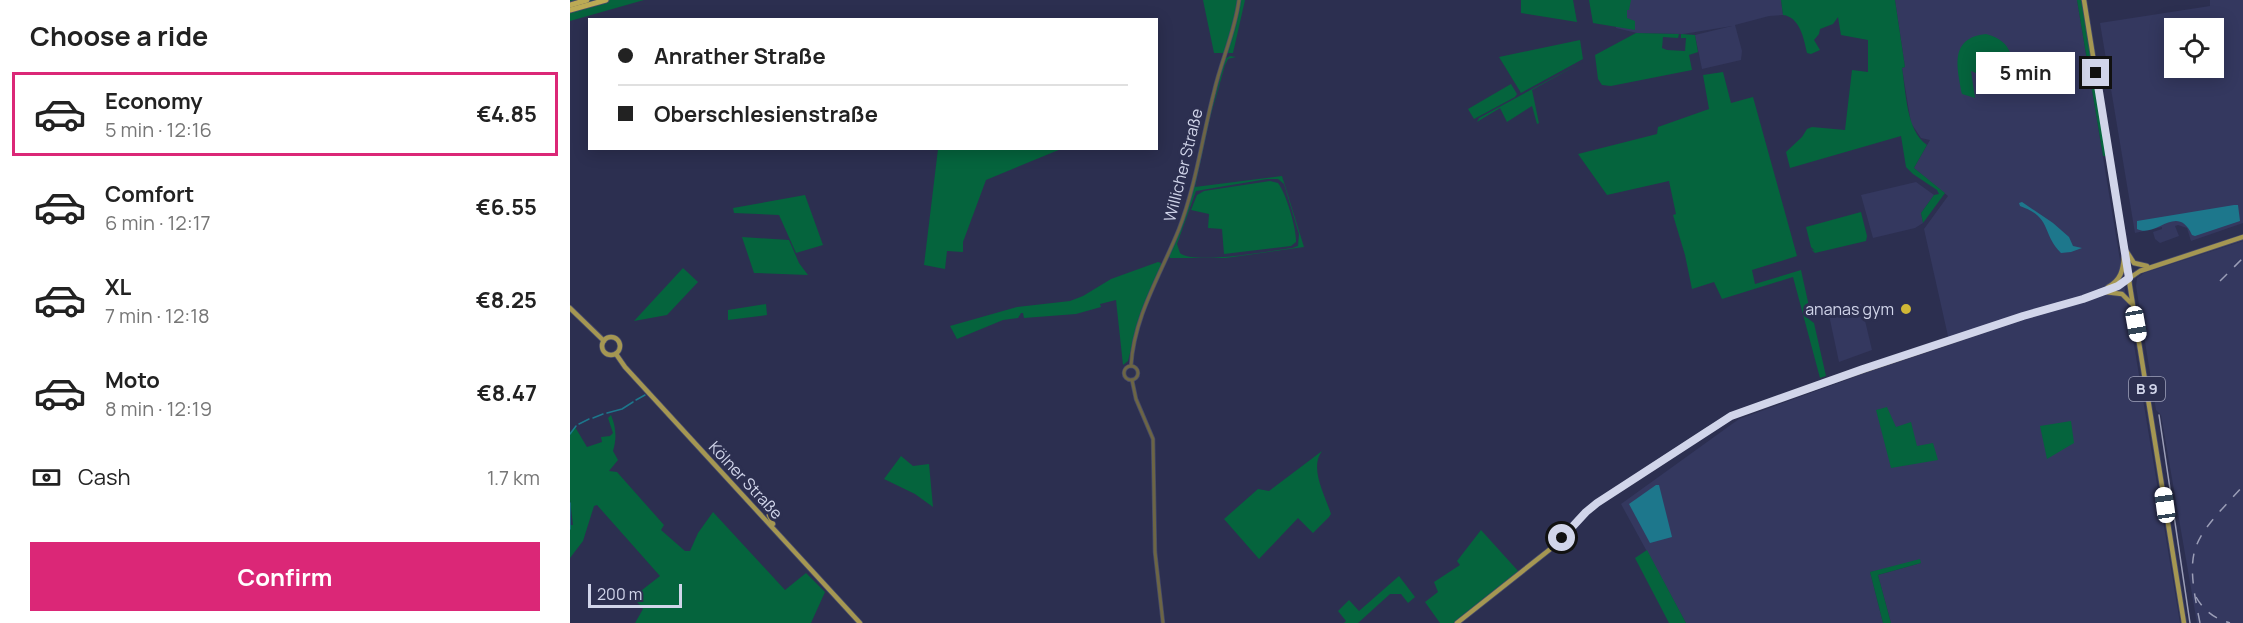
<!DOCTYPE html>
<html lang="en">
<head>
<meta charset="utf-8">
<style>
	body { margin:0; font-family:Manrope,sans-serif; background:#f2f2f2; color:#222; height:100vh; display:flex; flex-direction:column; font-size:22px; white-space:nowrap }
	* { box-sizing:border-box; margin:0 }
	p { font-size:20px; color:#767676 }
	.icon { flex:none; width:33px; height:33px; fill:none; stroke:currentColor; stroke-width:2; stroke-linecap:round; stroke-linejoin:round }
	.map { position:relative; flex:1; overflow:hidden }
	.drawer { display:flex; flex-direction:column; background:#fff; width:570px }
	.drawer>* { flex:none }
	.top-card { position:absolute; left:18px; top:18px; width:570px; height:132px; border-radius:0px; box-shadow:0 3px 15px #0003; display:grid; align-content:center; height:132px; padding:0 30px; background:#fff }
	.tools { position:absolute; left:1594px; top:18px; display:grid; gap:12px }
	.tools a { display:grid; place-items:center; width:60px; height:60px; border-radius:0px; background:#fff; box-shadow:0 3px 15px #0003; font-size:30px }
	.scale { position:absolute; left:18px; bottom:15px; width:94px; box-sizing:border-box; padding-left:6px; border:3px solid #d1d5ea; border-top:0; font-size:16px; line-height:21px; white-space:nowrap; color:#d1d5ea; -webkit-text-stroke:4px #2c2f50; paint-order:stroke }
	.end { position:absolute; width:27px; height:27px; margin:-14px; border:8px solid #d1d5ea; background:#111; box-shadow:0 0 0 3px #111 }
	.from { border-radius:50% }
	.bubble { position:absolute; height:42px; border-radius:0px; background:#fff; box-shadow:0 3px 15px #0003; font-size:20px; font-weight:700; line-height:42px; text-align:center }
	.car { position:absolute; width:18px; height:36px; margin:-18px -9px; border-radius:8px; box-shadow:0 0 4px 2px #0007; background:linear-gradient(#fff 24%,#345 0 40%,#fff 0 76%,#345 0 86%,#fff 0) }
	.top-card b { display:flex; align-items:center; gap:21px; height:57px; font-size:22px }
	.top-card b+b { border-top:2px solid #e0e0e0 }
	.top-card i { width:15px; height:15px; background:#222 }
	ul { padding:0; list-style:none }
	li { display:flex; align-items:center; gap:18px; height:84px; margin:0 12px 9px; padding:0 18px; border:3px solid transparent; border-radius:0px }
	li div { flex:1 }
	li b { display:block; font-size:22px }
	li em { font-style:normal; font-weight:700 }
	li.active { border-color:#db2777 }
	li>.icon { width:54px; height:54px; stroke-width:1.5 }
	h2 { padding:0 30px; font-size:27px; line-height:72px }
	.pay { display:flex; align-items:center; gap:15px; height:66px; padding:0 30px; font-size:22px }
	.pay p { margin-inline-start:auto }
	.primary-button { display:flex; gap:12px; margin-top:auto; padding:12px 30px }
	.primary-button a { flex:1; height:69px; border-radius:0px; background:#db2777; color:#fff; font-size:24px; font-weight:700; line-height:69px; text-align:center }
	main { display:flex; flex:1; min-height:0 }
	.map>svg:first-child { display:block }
	.built { fill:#34385f; fill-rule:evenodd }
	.green { fill:#05643d; fill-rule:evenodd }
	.water { fill:#1d778c }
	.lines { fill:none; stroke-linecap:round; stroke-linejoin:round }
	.stream { stroke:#1d778c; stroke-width:1.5 }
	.minor-casing { stroke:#464a69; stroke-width:4.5 }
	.major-casing { stroke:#464a69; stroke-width:6 }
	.highway-casing { stroke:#464a69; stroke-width:7 }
	.minor { stroke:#6c6545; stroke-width:3 }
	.major { stroke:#a59752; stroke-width:4.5 }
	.highway { stroke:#ba5; stroke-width:5 }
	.tram { stroke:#9b9eb7; stroke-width:1.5 }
	.rail { stroke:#9b9eb7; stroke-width:1.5; stroke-dasharray:10 10; stroke-linecap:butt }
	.route { stroke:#d1d5ea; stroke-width:8 }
	.poi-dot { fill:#d0b736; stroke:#2c2f50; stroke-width:2 }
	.labels { text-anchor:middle; stroke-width:6; stroke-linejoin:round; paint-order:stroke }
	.shield { fill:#2c2f50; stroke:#a0a3bc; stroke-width:1.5 }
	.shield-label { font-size:15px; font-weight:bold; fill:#d1d5ea }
	.street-label { font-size:16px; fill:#d1d5ea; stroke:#2c2f50 }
	.poi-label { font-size:16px; fill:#d1d5ea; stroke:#2c2f50; text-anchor:end }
</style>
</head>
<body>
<main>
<section class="drawer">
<h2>Choose a ride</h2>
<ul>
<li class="active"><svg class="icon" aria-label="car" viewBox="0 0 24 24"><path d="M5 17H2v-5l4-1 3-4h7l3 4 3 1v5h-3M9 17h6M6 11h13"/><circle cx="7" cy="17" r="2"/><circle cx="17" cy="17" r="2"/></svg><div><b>Economy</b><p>5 min · 12:16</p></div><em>€4.85</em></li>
<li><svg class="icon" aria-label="car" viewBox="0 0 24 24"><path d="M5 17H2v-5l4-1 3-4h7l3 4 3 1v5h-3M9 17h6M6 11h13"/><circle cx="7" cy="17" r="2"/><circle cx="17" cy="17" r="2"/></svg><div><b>Comfort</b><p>6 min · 12:17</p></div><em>€6.55</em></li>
<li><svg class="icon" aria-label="car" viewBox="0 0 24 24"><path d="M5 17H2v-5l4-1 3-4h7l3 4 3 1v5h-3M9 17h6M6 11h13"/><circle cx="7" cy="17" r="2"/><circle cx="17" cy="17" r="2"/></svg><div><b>XL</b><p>7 min · 12:18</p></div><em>€8.25</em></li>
<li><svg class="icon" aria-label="car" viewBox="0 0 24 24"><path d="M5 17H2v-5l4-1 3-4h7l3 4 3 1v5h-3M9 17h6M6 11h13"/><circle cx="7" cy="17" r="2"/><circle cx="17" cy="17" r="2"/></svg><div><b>Moto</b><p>8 min · 12:19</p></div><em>€8.47</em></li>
</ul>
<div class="pay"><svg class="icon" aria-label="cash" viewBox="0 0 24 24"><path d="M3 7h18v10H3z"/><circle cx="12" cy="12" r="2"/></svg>Cash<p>1.7 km</p></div>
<div class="primary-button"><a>Confirm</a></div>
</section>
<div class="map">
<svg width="1673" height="623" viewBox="0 0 1673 623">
	<rect width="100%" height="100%" fill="#2c2f50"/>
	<g class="built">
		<polygon points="1046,0 1211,0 1213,15 1199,16 1165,25 1172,51 1171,60 1132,69 1125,35 1162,26 1113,34 1067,33 1046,28"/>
		<polygon points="1325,0 1507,0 1610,623 1321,623 1308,575 1351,563 1300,572 1313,623 1116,623 1051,504 1169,419 1296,373 1380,345 1354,229 1378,196 1344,168 1360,140 1351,138 1341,123 1332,68 1335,67"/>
		<path d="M1640,0H1673V223L1621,241L1617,228L1608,225L1605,226L1609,236L1590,243L1585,239L1583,232L1592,229V227L1565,233L1530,23L1640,6ZM1605,28H1644V68H1605Z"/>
		<polygon points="1346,182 1364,195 1351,213 1353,223 1345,228 1303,238 1291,195"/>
		<polygon points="1673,241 1673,623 1627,623 1591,415 1586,410 1566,286 1567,278 1574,273"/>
		<polygon points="1291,304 1302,350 1269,362 1259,315"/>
	</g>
	<g class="green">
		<polygon points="0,0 74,0 0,21"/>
		<polygon points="633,0 675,0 663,53 644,53"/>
		<polygon points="951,0 1003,0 1007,22 951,13"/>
		<polygon points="1019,0 1061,0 1059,10 1057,10 1057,18 1065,21 1065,30 1023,23"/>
		<path d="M1211,0H1325L1335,67L1332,68C1336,91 1336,131 1357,145L1344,168L1375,193L1353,223L1351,213L1364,195L1369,194L1367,190L1343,174L1336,167L1331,136L1220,168L1216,152L1232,137L1237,129L1242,127L1275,130L1282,70L1298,72V40L1271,35L1268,17L1263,24L1250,29L1249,34L1244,40L1250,50L1241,54L1237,53C1234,39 1230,17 1213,15Z"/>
		<polygon points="1507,0 1511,0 1513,5 1536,156 1533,156"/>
		<polygon points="1066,33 1109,34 1108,38 1093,37 1092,48 1097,50 1115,51 1116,38 1111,38 1111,34 1125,35 1128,52 1119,55 1122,70 1041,86 1032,85 1028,79 1025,55"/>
		<path d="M1416,34C1444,41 1442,60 1447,84L1407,70L1406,73L1401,71L1405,98L1392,94C1387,67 1379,38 1416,34Z"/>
		<polygon points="1010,40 1013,59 951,93 929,57"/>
		<path d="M660,56L666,57L658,59L655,65L640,118L625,187L712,176L734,247L656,258H600L598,255L613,220L655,59ZM697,179H708L714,184L729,234L728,246L722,248C701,251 624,265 610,253L607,244L626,191Z"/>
		<polygon points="1014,61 962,90 969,123 967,124 962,106 937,122 930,108 907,122 909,118"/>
		<polygon points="1153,72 1161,103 1183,97 1227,256 1182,270 1185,284 1231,270 1240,311 1236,317 1244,323 1256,376 1250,378 1223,277 1152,299 1144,282 1122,289 1115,255 1103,215 1106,214 1099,181 1037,195 1008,154 1087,134 1088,127 1139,109 1133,75"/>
		<polygon points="941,84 947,94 945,97 904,119 898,109"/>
		<polygon points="368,149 368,148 491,149 416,180 393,242 393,252 377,251 375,269 354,265"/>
		<path d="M700,181L708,183C716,193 727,230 726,242L721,246L654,254L652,229L638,228L639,214L621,210L627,195L634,191Z"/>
		<polygon points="235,195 253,245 226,253 209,215 164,213 163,208"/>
		<polygon points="1291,212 1297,236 1296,241 1245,253 1241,249 1245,251 1241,247 1236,227"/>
		<polygon points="172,237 219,240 229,263 238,275 184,273"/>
		<polygon points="588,262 591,263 591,266 570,314 558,361 553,365 546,300 530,304 531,307 506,314 454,318 453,313 451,313 448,318 433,320 387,339 380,326 447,307 500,301 513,296 541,279"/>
		<polygon points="113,268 128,282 97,315 64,321"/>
		<polygon points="196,304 197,315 158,320 158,310"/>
		<polygon points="1317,407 1326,427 1341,422 1347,446 1363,443 1368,460 1321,468 1306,410"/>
		<path d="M41,415C46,427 47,438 43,451L48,460L39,471L47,472L94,525L91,530L115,551H120L128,533L143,512L215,590L236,573L255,592L241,623H65L73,609L63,597L90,576L27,505L24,506L13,541L0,558V525H3L0,500V432L5,427L17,447L32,442L31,437L40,436L43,433L38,418Z"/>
		<polygon points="1501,421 1504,443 1477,459 1470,426"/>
		<path d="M752,451C739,468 755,495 761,514L759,517L743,533L728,518L689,559L654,519L688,489L699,491Z"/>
		<polygon points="331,456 343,466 359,464 363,507 345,494 314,479"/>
		<polygon points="911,530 949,572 885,623 870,623 855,602 868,592 864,582 890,565 887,561"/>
		<polygon points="1077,550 1116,623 1099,623 1065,558"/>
		<polygon points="1350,559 1351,563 1308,575 1321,623 1313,623 1300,572"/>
		<polygon points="829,576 845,597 838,603 831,594 820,594 788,623 774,623 776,621 768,611 779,600 789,611"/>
	</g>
	<g class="water">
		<path d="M1452,202L1483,223L1499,237L1503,246L1512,248L1501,252L1491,253C1471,233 1483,218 1450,206L1449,203Z"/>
		<path d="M1664,205H1668L1670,221L1625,236L1622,235C1607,202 1586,239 1567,229V221Z"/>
		<polygon points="1086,485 1089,485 1102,537 1080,543 1059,504"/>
	</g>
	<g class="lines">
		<g class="stream">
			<polyline points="66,400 75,395"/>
			<polyline points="37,413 52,409 63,402"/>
			<polyline points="23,418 33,414"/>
			<polyline points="9,424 19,419"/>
			<polyline points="0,434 6,426"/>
			<polyline points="0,503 0,529"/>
		</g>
		<defs>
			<g id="minor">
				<path d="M561,366C564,316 591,274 609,229C626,185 632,138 644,92C651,61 665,32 669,0"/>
				<circle cx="561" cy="373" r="7"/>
				<polyline points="562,380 566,399 583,439 585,552 593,623"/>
			</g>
			<g id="major">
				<polyline points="1514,0 1614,623"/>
				<polyline points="1557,252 1564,263 1577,266"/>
				<path d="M1538,287C1551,280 1553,270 1554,257"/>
				<polyline points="1535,292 1552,294 1561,303"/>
				<polyline points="0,308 34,341"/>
				<circle cx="41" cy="346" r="9"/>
				<polyline points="46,354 55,367 290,623"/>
				<polyline points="198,503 199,515 203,524"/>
				<polyline points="887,623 988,543 1016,512 1027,503 1136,431 1156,419 1173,411 1453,317 1513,299 1548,286 1570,271 1673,237"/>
			</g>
			<g id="highway">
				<polyline points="0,5 17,0"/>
				<polyline points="0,10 36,0"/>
			</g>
		</defs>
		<use href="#minor" class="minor-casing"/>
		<use href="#major" class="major-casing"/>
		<use href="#highway" class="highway-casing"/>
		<use href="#minor" class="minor"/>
		<use href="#major" class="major"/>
		<use href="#highway" class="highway"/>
		<polyline class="tram" points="1589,415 1620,623"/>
		<g class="rail">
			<polyline points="1650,281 1673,258"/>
			<path d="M1626,597C1634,611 1645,619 1660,623"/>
			<path d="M1630,623C1614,545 1621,543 1673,486"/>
		</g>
	</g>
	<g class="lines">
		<polyline class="route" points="992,538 1016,512 1027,503 1161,416 1293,369 1453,316 1513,299 1548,286 1559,278 1526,73"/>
	</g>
	<circle class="poi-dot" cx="1336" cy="309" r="6"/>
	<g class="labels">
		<rect class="shield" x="1559" y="377" width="36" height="24" rx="4.5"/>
		<g class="shield-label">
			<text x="1577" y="394">B 9</text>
		</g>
		<g class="street-label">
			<text transform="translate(613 165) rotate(-76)" y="6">Willicher Straße</text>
			<text transform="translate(176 480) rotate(47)" y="6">Kölner Straße</text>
		</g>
		<g class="poi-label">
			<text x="1324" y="315">ananas gym</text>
		</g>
	</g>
</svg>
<div class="tools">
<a><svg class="icon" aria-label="locate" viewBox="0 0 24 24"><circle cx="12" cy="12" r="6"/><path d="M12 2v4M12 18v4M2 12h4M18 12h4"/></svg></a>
</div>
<div class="scale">200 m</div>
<i class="end from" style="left:992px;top:538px"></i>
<i class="end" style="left:1526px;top:73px"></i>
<div class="bubble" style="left:1406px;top:52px;width:99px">5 min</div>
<i class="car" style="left:1566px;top:324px;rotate:170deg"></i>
<i class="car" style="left:1595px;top:505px;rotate:352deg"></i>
<div class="top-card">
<b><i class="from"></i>Anrather Straße</b>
<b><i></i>Oberschlesienstraße</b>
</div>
</div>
</main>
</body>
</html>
